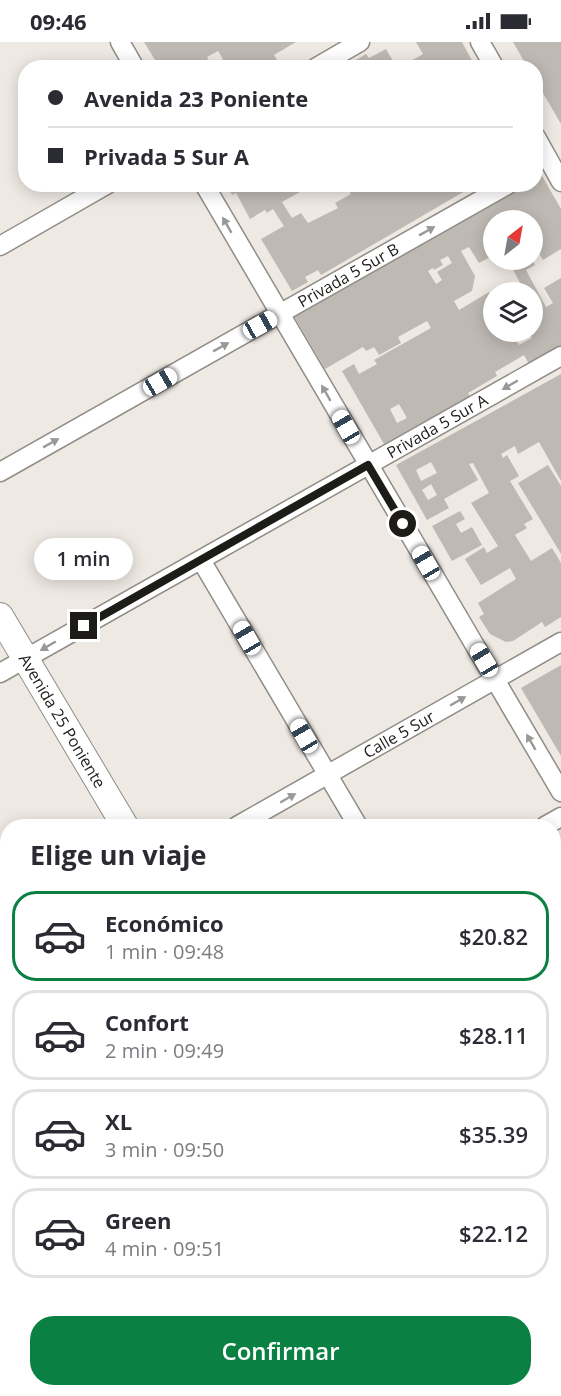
<!DOCTYPE html>
<html lang="es">
<head>
<meta charset="utf-8">
<style>
	body { margin:0; font-family:"Open Sans",sans-serif; background:#f2f2f3; color:#2b2b33; height:100vh; display:flex; flex-direction:column; font-size:22px; white-space:nowrap }
	* { box-sizing:border-box; margin:0 }
	p { font-size:20px; color:#7c7c81 }
	.icon { flex:none; width:33px; height:33px; fill:none; stroke:currentColor; stroke-width:2; stroke-linecap:round; stroke-linejoin:round }
	.map { position:relative; flex:1; overflow:hidden }
	.panel { position:absolute; left:0px; top:777px; width:561px; height:578px; display:flex; flex-direction:column; background:#fff; border-radius:24px 24px 0 0; box-shadow:0 3px 15px #0003 }
	.panel>* { flex:none }
	.hud { position:absolute; left:18px; top:18px; width:525px; height:132px; border-radius:24px; box-shadow:0 3px 15px #0003; display:grid; align-content:center; height:132px; padding:0 30px; background:#fff }
	.needle { width:39px; rotate:31deg }
	.buttons { position:absolute; left:483px; top:168px; display:grid; gap:12px }
	.buttons a { display:grid; place-items:center; width:60px; height:60px; border-radius:50%; background:#fff; box-shadow:0 3px 15px #0003; font-size:30px }
	.end { position:absolute; width:27px; height:27px; margin:-14px; border:8px solid #1d1c19; background:#fff; box-shadow:0 0 0 3px #fff }
	.from { border-radius:50% }
	.bubble { position:absolute; height:42px; border-radius:21px; background:#fff; box-shadow:0 3px 15px #0003; font-size:20px; font-weight:600; line-height:42px; text-align:center }
	.car { position:absolute; width:18px; height:36px; margin:-18px -9px; border-radius:8px; box-shadow:0 0 4px 2px #0007; background:linear-gradient(#fff 24%,#345 0 40%,#fff 0 76%,#345 0 86%,#fff 0) }
	.hud b { display:flex; align-items:center; gap:21px; height:57px; font-size:22px }
	.hud b+b { border-top:2px solid #e1e1e2 }
	.hud i { width:15px; height:15px; background:#2b2b33 }
	ul { padding:0; list-style:none }
	li { display:flex; align-items:center; gap:18px; height:90px; margin:0 12px 9px; padding:0 18px; border:3px solid #e1e1e2; border-radius:24px }
	li div { flex:1 }
	li b { display:block; font-size:22px }
	li em { font-style:normal; font-weight:600 }
	li.active { border-color:#0b8043 }
	li>.icon { width:54px; height:54px; stroke-width:1.5 }
	h2 { padding:0 30px; font-size:27px; line-height:72px }
	.cta { display:flex; gap:12px; margin-top:auto; padding:12px 30px }
	.cta a { flex:1; height:69px; border-radius:24px; background:#0b8043; color:#fff; font-size:24px; font-weight:600; line-height:69px; text-align:center }
	.status { display:flex; justify-content:space-between; align-items:center; height:42px; padding:0 30px; background:#fff; direction:ltr }
	.status svg { height:16px; fill:currentColor }
	.map>svg:first-child { display:block }
	.building { fill:#beb9b3; fill-rule:evenodd }
	.lines { fill:none; stroke-linecap:round; stroke-linejoin:round }
	.minor-casing { stroke:#908c86; stroke-width:21 }
	.secondary-casing { stroke:#908c86; stroke-width:28 }
	.minor { stroke:#fff; stroke-width:18 }
	.secondary { stroke:#fff; stroke-width:26 }
	.oneway { fill:#999998 }
	.route { stroke:#1d1c19; stroke-width:8 }
	.labels { text-anchor:middle; stroke-width:6; stroke-linejoin:round; paint-order:stroke }
	.street-label { font-size:16px; fill:#1d1c19; stroke:#fbf7f1 }
</style>
</head>
<body>
<div class="status"><b>09:46</b><svg viewBox="0 0 49 12"><path d="M0 12V9h3v3zM5 12V6h3v6zM10 12V3h3v9zM15 12V0h3v12zM26 1h20v11H26zM47 4h2v5h-2z"/></svg></div>
<div class="map">
<svg width="561" height="1354" viewBox="0 0 561 1354">
	<rect width="100%" height="100%" fill="#eee9e3"/>
	<g class="building">
		<path d="M144,0H296L274,13L277,18L264,26H259L258,24L255,26H160ZM218,9L223,17L211,24L207,15Z"/>
		<polygon points="416,0 462,0 476,26 399,26 423,12"/>
		<polygon points="513,0 561,0 561,82 536,39 536,26 528,26"/>
		<polygon points="386,7 397,26 353,26 351,21 366,12 369,16"/>
		<path d="M541,132L561,167V207L543,218L532,200V178H494V213L479,221L469,205L461,209L475,234L472,249L454,259L459,268L489,250L494,259V290H511L519,303L532,296L528,290H532V250H519L524,248L511,224L523,218H532L535,223L526,228L546,265L553,261L544,246L561,236V304L529,322L524,313L495,330L497,334L468,351L470,354L384,402L342,329L354,322L359,332L377,322L374,318L431,286L427,279L398,295L401,301L379,313L374,305L366,309L363,305L325,327L294,274L505,153L506,155L516,150L513,144L516,142H536V135ZM448,214L452,221L437,230L442,238L436,242L428,229L433,226L434,228L443,223L440,218ZM399,362L407,376L397,381L390,367Z"/>
		<polygon points="226,142 305,142 307,146 282,160 292,176 301,171 308,181 338,166 335,161 351,152 345,142 461,142 465,149 321,233 318,228 305,235 308,240 292,249 261,197 284,184 273,167 267,171 265,168 250,177 236,151 232,153"/>
		<path d="M561,332V439L539,400L518,412L515,404L501,412L503,416L507,413L519,434L510,439L533,477L524,482L527,486L515,493L531,519L552,506L561,521V575L545,585L542,580L513,599L506,600L490,592L479,575L484,572L478,561L516,537L510,526L481,543L465,517L484,505L487,511L498,504L471,461L489,451L473,421L469,422L478,438L444,457L449,466L427,478L396,423ZM431,420L437,431L421,439L416,428ZM431,442L437,453L428,458L422,448Z"/>
		<polygon points="548,423 561,444 561,512 518,441"/>
		<polygon points="460,469 465,477 456,482 461,491 472,485 482,503 452,519 432,484"/>
		<polygon points="561,623 561,714 521,646"/>
		<polygon points="554,1019 559,1029 561,1028 561,1093 554,1098"/>
		<polygon points="554,1144 561,1157 561,1189 554,1176"/>
		<polygon points="561,1317 561,1354 498,1354 497,1352 506,1347 554,1347 554,1321"/>
		<polygon points="60,1347 127,1347 131,1354 48,1354"/>
		<polygon points="257,1347 314,1347 319,1354 262,1354"/>
		<polygon points="316,1347 339,1347 327,1354 320,1354"/>
		<polygon points="349,1347 366,1347 370,1354 337,1354"/>
		<polygon points="369,1347 421,1347 423,1351 418,1354 373,1354"/>
	</g>
	<g class="lines">
		<defs>
			<g id="minor">
				<polyline points="120,0 135,26"/>
				<polyline points="480,0 495,26"/>
				<polyline points="315,26 360,0"/>
				<polyline points="536,95 561,140"/>
				<polyline points="204,142 561,750"/>
				<polyline points="0,204 108,142"/>
				<path id="s1" d="M0,430L509,142"/>
				<polyline points="201,518 358,784"/>
				<path id="s2" d="M0,631L561,314"/>
				<path id="s3" d="M237,784L561,600"/>
				<polyline points="545,784 561,775"/>
				<polyline points="0,910 8,906"/>
				<polyline points="554,946 561,941"/>
				<polyline points="0,1083 8,1096"/>
				<polyline points="554,1117 561,1130"/>
				<polyline points="554,1307 561,1303"/>
				<polyline points="0,1332 8,1345"/>
				<polyline points="156,1347 160,1354"/>
				<polyline points="470,1354 482,1347"/>
			</g>
			<g id="secondary">
				<path id="s4" d="M0,574L125,784"/>
				<polyline points="457,1347 461,1354"/>
			</g>
		</defs>
		<use href="#minor" class="minor-casing"/>
		<use href="#secondary" class="secondary-casing"/>
		<use href="#minor" class="minor"/>
		<use href="#secondary" class="secondary"/>
	</g>
	<defs><path id="oneway-solid" d="M-6-.8H1V-3.2L6.5 0L1 3.2V.8H-6Z" transform="scale(1.5)"/></defs>
	<g class="oneway">
		<use href="#oneway-solid" transform="translate(227 183) rotate(-120)"/>
		<use href="#oneway-solid" transform="translate(427 189) rotate(-29)"/>
		<use href="#oneway-solid" transform="translate(221 305) rotate(-29)"/>
		<use href="#oneway-solid" transform="translate(510 343) rotate(150)"/>
		<use href="#oneway-solid" transform="translate(326 351) rotate(-120)"/>
		<use href="#oneway-solid" transform="translate(51 401) rotate(-29)"/>
		<use href="#oneway-solid" transform="translate(48 604) rotate(150)"/>
		<use href="#oneway-solid" transform="translate(458 659) rotate(-30)"/>
		<use href="#oneway-solid" transform="translate(531 700) rotate(-120)"/>
		<use href="#oneway-solid" transform="translate(288 756) rotate(-30)"/>
	</g>
	<g class="lines">
		<polyline class="route" points="84,584 368,423 403,482"/>
	</g>
	<g class="labels">
		<g class="street-label">
			<text dy="6" stroke="none"><textPath href="#s1" startOffset="400">Privada 5 Sur B</textPath></text>
			<text dy="6" stroke="none"><textPath href="#s2" startOffset="502">Privada 5 Sur A</textPath></text>
			<text dy="6" stroke="none"><textPath href="#s4" startOffset="122">Avenida 25 Poniente</textPath></text>
			<text dy="6" stroke="none"><textPath href="#s3" startOffset="186">Calle 5 Sur</textPath></text>
		</g>
	</g>
</svg>
<div class="buttons">
<a><svg class="needle" viewBox="-14 -14 28 28"><path d="M0-13l5 13h-10z" fill="#e53935"/><path d="M0 13l5-13h-10z" fill="#7c7c81"/></svg></a>
<a><svg class="icon" aria-label="layers" viewBox="0 0 24 24"><path d="M12 4l9 5-9 5-9-5zM3 14l9 5 9-5"/></svg></a>
</div>
<i class="end from" style="left:403px;top:482px"></i>
<i class="end" style="left:84px;top:584px"></i>
<div class="bubble" style="left:34px;top:496px;width:99px">1 min</div>
<i class="car" style="left:260px;top:283px;rotate:61deg"></i>
<i class="car" style="left:160px;top:340px;rotate:60deg"></i>
<i class="car" style="left:346px;top:385px;rotate:330deg"></i>
<i class="car" style="left:426px;top:521px;rotate:330deg"></i>
<i class="car" style="left:247px;top:596px;rotate:330deg"></i>
<i class="car" style="left:484px;top:618px;rotate:329deg"></i>
<i class="car" style="left:304px;top:694px;rotate:330deg"></i>
<div class="hud">
<b><i class="from"></i>Avenida 23 Poniente</b>
<b><i></i>Privada 5 Sur A</b>
</div>
<section class="panel">
<h2>Elige un viaje</h2>
<ul>
<li class="active"><svg class="icon" aria-label="car" viewBox="0 0 24 24"><path d="M5 17H2v-5l4-1 3-4h7l3 4 3 1v5h-3M9 17h6M6 11h13"/><circle cx="7" cy="17" r="2"/><circle cx="17" cy="17" r="2"/></svg><div><b>Económico</b><p>1 min · 09:48</p></div><em>$20.82</em></li>
<li><svg class="icon" aria-label="car" viewBox="0 0 24 24"><path d="M5 17H2v-5l4-1 3-4h7l3 4 3 1v5h-3M9 17h6M6 11h13"/><circle cx="7" cy="17" r="2"/><circle cx="17" cy="17" r="2"/></svg><div><b>Confort</b><p>2 min · 09:49</p></div><em>$28.11</em></li>
<li><svg class="icon" aria-label="car" viewBox="0 0 24 24"><path d="M5 17H2v-5l4-1 3-4h7l3 4 3 1v5h-3M9 17h6M6 11h13"/><circle cx="7" cy="17" r="2"/><circle cx="17" cy="17" r="2"/></svg><div><b>XL</b><p>3 min · 09:50</p></div><em>$35.39</em></li>
<li><svg class="icon" aria-label="car" viewBox="0 0 24 24"><path d="M5 17H2v-5l4-1 3-4h7l3 4 3 1v5h-3M9 17h6M6 11h13"/><circle cx="7" cy="17" r="2"/><circle cx="17" cy="17" r="2"/></svg><div><b>Green</b><p>4 min · 09:51</p></div><em>$22.12</em></li>
</ul>
<div class="cta"><a>Confirmar</a></div>
</section>
</div>
</body>
</html>
